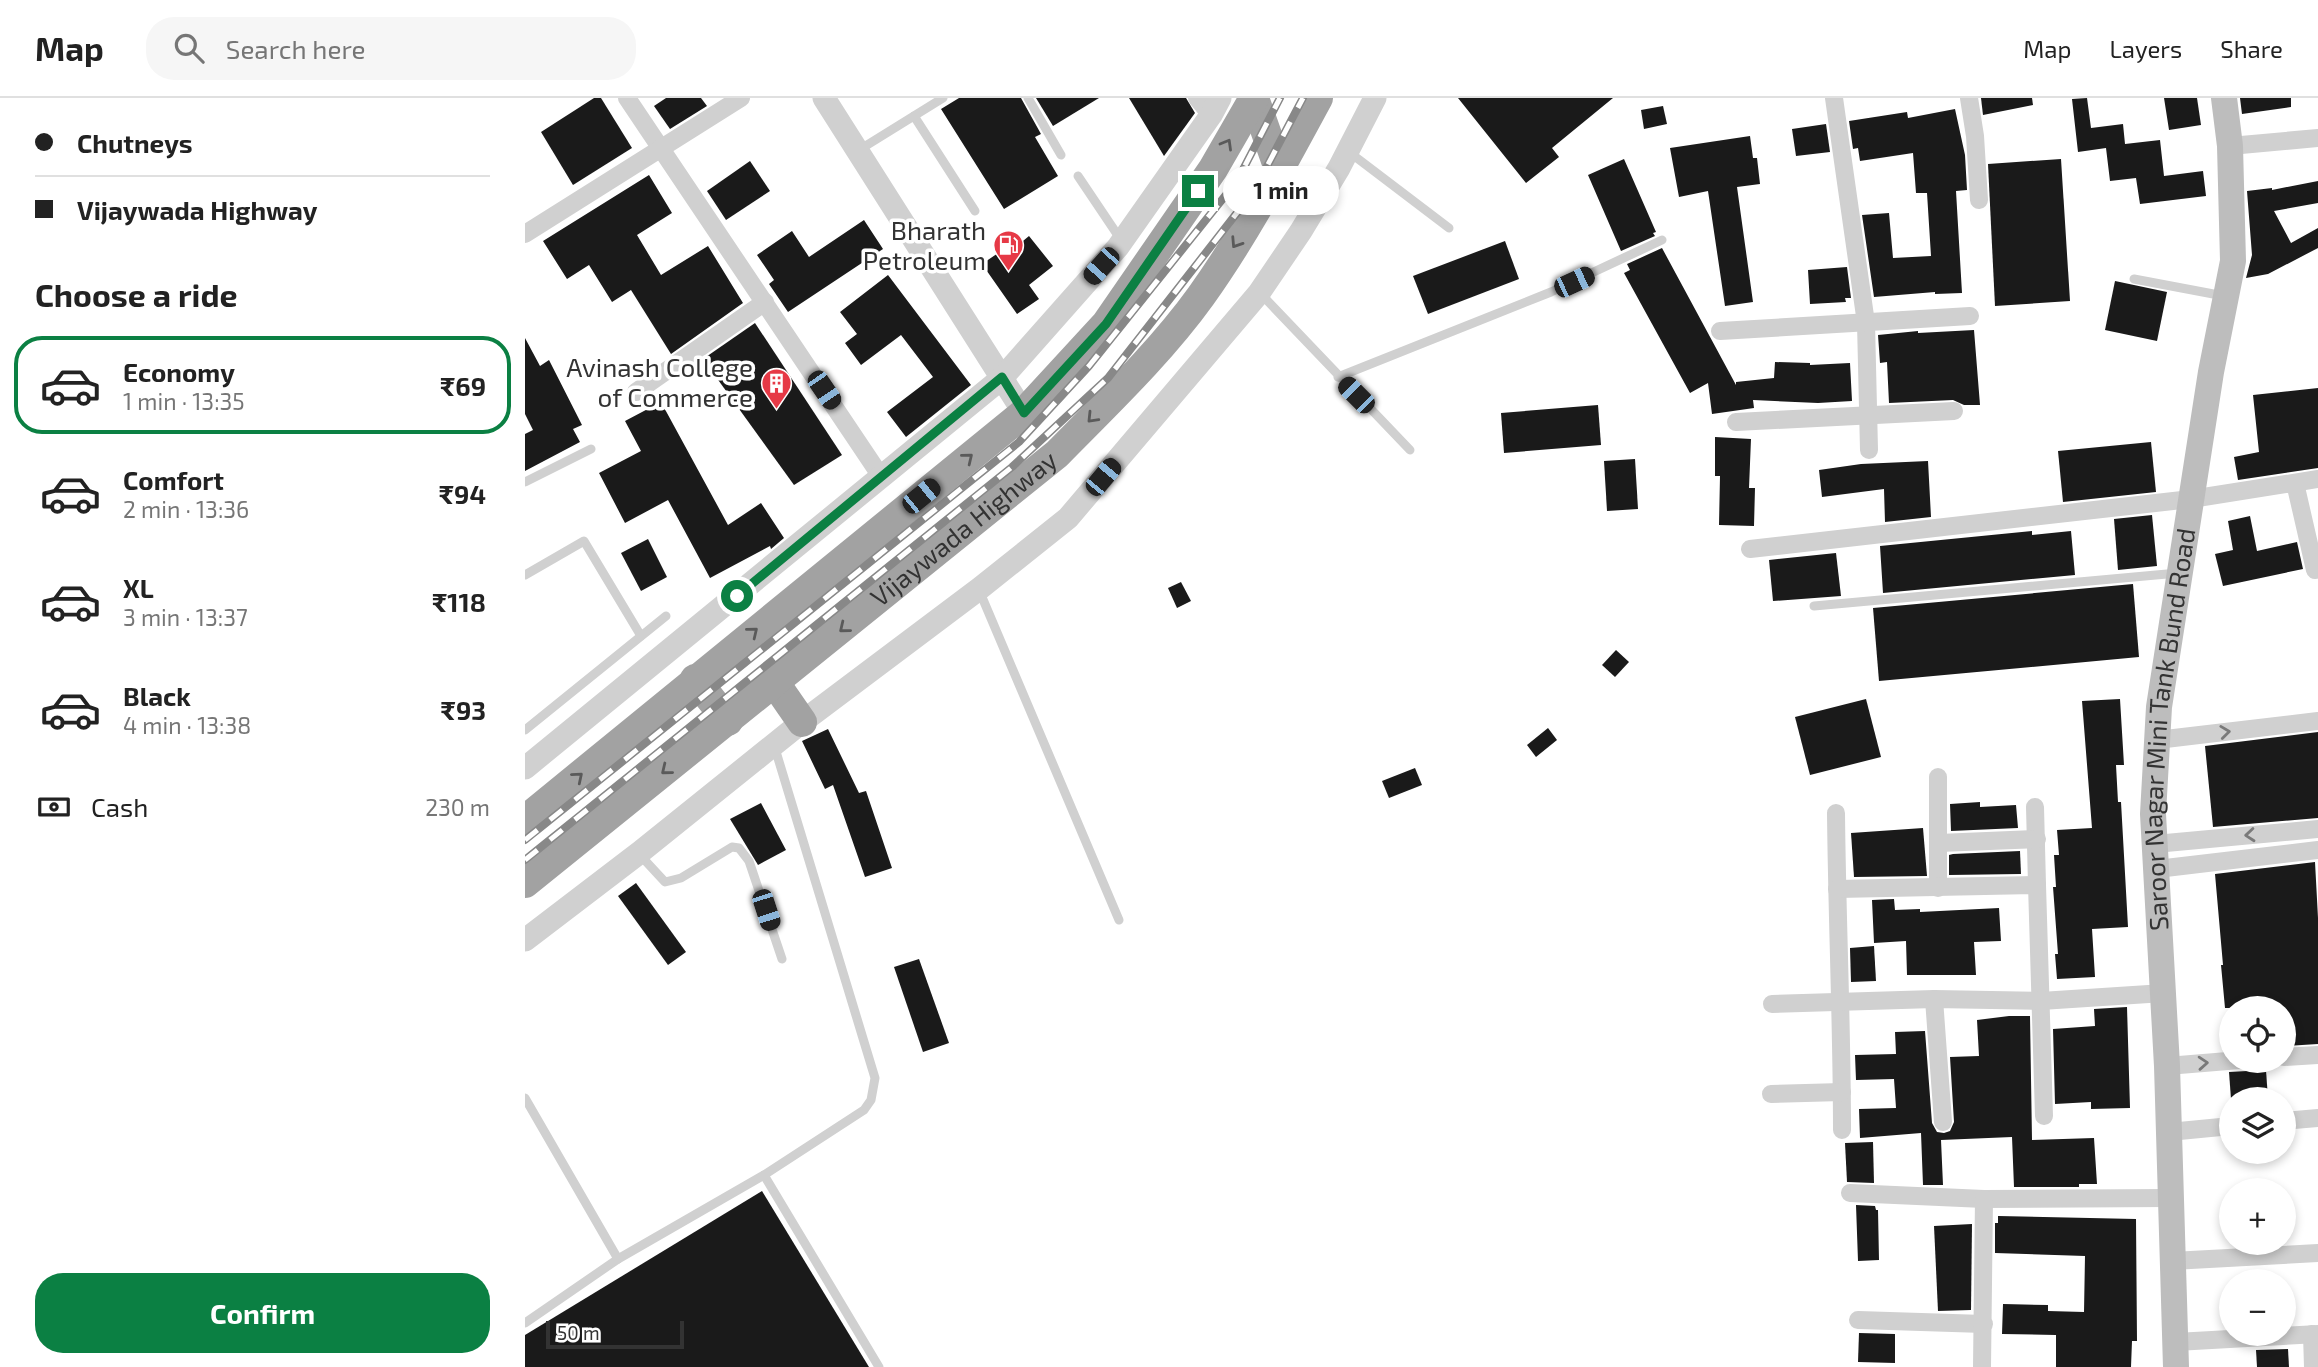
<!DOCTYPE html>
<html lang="en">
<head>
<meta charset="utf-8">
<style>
	body { margin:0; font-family:"Exo 2",sans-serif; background:#f6f6f6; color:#222; height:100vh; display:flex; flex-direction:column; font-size:26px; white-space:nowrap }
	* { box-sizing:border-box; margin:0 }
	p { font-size:23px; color:#767676 }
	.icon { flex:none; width:38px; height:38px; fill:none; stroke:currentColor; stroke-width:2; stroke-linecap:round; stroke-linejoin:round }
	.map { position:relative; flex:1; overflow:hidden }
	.panel { display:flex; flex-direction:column; background:#fff; width:525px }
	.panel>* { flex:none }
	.top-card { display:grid; align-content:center; height:154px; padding:0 35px; background:#fff }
	.fabs { position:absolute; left:1694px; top:898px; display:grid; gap:14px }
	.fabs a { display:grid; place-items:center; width:77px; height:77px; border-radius:50%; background:#fff; box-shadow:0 4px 10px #0003; font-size:35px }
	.scale { position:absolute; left:21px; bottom:18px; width:138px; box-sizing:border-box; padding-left:7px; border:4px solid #333; border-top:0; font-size:19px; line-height:24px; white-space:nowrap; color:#333; -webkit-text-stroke:5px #fff; paint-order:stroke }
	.end { position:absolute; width:32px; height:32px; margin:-16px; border:9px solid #0b8043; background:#fff; box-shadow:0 0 0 4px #fff }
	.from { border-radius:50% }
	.bubble { position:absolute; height:49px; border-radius:24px; background:#fff; box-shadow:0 4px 10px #0003; font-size:23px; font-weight:700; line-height:49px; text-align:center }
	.car { position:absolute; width:21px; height:42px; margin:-21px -10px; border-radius:9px; box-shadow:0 0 5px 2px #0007; background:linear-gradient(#222 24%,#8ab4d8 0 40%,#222 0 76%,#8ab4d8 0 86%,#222 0) }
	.top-card b { display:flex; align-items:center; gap:24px; height:66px; font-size:26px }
	.top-card b+b { border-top:2px solid #e0e0e0 }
	.top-card i { width:18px; height:18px; background:#222 }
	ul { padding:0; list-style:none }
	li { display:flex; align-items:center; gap:21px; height:98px; margin:0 14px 10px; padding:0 21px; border:4px solid transparent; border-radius:28px }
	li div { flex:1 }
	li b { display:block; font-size:26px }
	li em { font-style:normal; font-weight:700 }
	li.current { border-color:#0b8043 }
	li>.icon { width:63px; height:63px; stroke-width:1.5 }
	h2 { padding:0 35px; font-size:32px; line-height:84px }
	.pay { display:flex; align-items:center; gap:18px; height:77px; padding:0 35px; font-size:26px }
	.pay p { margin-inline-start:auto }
	.button { display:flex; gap:14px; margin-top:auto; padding:14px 35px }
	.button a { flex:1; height:80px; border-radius:28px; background:#0b8043; color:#fff; font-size:28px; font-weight:700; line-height:80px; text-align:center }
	header { display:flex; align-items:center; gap:42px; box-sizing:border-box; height:98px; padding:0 35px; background:#fff; border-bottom:2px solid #e0e0e0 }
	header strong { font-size:33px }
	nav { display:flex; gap:38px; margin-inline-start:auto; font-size:24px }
	.search { width:490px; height:63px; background:#f6f6f6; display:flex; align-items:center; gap:18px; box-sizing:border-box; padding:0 24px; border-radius:28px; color:#767676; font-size:26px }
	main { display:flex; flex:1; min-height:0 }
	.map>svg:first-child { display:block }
	.building { fill:#1a1a1a }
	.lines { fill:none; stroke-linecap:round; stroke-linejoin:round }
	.service { stroke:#d0d0d0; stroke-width:9 }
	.minor { stroke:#d0d0d0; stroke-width:18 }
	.tertiary { stroke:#d0d0d0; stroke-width:23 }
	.secondary { stroke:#bdbdbd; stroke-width:26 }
	.trunk { stroke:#a2a2a2; stroke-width:30 }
	.rail-casing { stroke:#888; stroke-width:8 }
	.rail { stroke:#fff; stroke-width:5; stroke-dasharray:16; stroke-linecap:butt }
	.oneway { stroke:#5a5a5a }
	.oneway2 { stroke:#7a7a7a }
	.route { stroke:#0b8043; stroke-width:9 }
	.labels { text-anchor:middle; stroke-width:7; stroke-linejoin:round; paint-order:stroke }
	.poi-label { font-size:26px; fill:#333; stroke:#fff; text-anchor:end }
	.street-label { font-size:26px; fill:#333; stroke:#fff }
</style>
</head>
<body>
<header>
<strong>Map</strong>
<div class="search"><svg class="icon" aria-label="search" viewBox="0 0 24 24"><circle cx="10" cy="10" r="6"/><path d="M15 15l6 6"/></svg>Search here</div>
<nav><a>Map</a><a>Layers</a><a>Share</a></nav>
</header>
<main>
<section class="panel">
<div class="top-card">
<b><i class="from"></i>Chutneys</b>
<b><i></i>Vijaywada Highway</b>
</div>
<h2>Choose a ride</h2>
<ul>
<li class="current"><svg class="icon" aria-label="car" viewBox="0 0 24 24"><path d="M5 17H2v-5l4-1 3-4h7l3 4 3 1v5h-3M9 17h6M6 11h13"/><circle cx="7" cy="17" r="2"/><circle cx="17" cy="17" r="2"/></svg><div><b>Economy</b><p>1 min · 13:35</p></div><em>₹69</em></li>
<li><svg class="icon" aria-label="car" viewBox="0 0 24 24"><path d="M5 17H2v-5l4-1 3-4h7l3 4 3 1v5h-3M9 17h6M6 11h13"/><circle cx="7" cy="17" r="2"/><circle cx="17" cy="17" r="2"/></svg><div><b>Comfort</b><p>2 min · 13:36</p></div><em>₹94</em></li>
<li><svg class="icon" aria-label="car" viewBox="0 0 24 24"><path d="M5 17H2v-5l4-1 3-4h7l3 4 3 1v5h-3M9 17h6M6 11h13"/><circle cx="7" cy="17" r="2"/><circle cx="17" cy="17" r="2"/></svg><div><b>XL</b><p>3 min · 13:37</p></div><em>₹118</em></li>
<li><svg class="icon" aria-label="car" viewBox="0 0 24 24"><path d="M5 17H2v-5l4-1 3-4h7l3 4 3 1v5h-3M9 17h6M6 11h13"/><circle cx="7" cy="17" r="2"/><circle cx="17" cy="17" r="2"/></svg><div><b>Black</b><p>4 min · 13:38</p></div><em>₹93</em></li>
</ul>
<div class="pay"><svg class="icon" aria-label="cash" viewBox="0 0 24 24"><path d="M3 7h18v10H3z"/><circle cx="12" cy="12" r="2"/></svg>Cash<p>230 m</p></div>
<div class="button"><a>Confirm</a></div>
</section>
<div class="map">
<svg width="1793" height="1269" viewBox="0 0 1793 1269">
	<rect width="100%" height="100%" fill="#fff"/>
	<g class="building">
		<polygon points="69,0 76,0 107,50 48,87 16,34"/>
		<polygon points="141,0 176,0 182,8 145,31 129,8"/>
		<polygon points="434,0 496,0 516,36 510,39 533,78 479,111 416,11"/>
		<polygon points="511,0 574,0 528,28"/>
		<polygon points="604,0 661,0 670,15 639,58"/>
		<polygon points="933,0 1088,0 1027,50 1034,59 1001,85"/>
		<polygon points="1456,0 1507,0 1508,7 1458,17"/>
		<polygon points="1562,0 1566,30 1598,26 1600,46 1635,42 1639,78 1678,73 1681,98 1615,106 1611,80 1585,83 1581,50 1553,54 1547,1"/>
		<polygon points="1639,0 1672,0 1676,27 1644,32"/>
		<polygon points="1715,0 1766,0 1766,9 1717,16"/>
		<polygon points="1138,8 1142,26 1119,31 1116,12"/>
		<polygon points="1430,11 1440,57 1442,92 1431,93 1437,195 1410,196 1410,194 1349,199 1337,117 1364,115 1368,160 1406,158 1402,95 1391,95 1388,55 1335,63 1333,50 1328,51 1324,23 1382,14 1383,20"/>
		<polygon points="1301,26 1305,54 1271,58 1267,31"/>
		<polygon points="1225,38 1228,60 1232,60 1235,86 1212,89 1228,204 1200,208 1183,93 1154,99 1145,50"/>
		<polygon points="1099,61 1131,134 1128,135 1130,138 1096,153 1063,77"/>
		<polygon points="1536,61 1545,203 1470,208 1463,66"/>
		<polygon points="225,63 245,93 201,122 182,93"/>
		<polygon points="124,77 147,115 112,137 136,177 183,148 218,205 146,256 106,192 87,204 64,167 42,181 18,143"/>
		<polygon points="1793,83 1793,105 1749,113 1766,145 1793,130 1793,150 1743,176 1721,180 1727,157 1722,93 1747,90 1747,92"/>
		<polygon points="339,122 358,151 263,214 244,186 249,182 232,157 267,133 284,159"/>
		<polygon points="504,138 528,168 504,187 514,201 492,216 457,166 479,151 482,156"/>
		<polygon points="980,143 994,181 903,216 888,178"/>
		<polygon points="1137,150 1211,287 1211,284 1249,280 1250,264 1285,265 1285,267 1325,265 1327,303 1293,305 1228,302 1229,310 1187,316 1183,285 1165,295 1099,175 1105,172 1102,166"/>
		<polygon points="1322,169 1326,200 1320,200 1321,204 1285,206 1283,172"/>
		<polygon points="363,177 446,287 381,339 362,314 408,279 376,237 336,267 320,245 332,236 315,214"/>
		<polygon points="1590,183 1642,194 1632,243 1580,232"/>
		<polygon points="230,225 317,357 269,387 178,261"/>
		<polygon points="1449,232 1455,307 1439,307 1428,302 1364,305 1362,264 1355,265 1353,237 1393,233 1393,235"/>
		<polygon points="0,240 15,268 24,262 57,327 48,331 55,344 0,373 0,336 8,332 0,316"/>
		<polygon points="1793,290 1793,370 1713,382 1709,359 1734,354 1728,297"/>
		<polygon points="136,304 203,427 236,405 259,440 246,451 245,448 185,480 143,402 100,425 74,375 116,353 100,323"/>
		<polygon points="1073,307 1076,347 979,355 976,315"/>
		<polygon points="1190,339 1226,341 1224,390 1230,390 1229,428 1194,427 1195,378 1190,378"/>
		<polygon points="1626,344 1631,394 1538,404 1533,353"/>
		<polygon points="1110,361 1113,411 1082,413 1079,363"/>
		<polygon points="1403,363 1406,419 1360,424 1359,391 1297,399 1294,372 1336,366"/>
		<polygon points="1627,417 1632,468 1593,472 1589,421"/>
		<polygon points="1725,418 1732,453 1772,444 1778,471 1698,488 1690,456 1708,452 1703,423"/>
		<polygon points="1507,433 1507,437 1546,433 1550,477 1358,495 1355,448"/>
		<polygon points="123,441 142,479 116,493 96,455"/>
		<polygon points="1311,455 1316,498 1248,503 1244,462"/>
		<polygon points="656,484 666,503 652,510 643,490"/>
		<polygon points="1608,486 1614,559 1354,583 1348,510"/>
		<polygon points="1091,552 1104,564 1090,579 1077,567"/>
		<polygon points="1341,601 1356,659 1285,677 1270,619"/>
		<polygon points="1595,601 1599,667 1591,667 1593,704 1596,704 1603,829 1567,831 1570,879 1532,881 1530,856 1533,856 1528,789 1531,789 1529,757 1534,757 1532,732 1567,730 1557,603"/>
		<polygon points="1023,630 1032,642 1011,659 1002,647"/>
		<polygon points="303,631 334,695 341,693 367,770 340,779 308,687 300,691 277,643"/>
		<polygon points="1793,634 1793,720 1688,729 1680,648"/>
		<polygon points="890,670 897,687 864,700 857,683"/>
		<polygon points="1455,704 1455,709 1491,707 1493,730 1426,733 1425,706"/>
		<polygon points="236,705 261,752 233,767 205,721"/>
		<polygon points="1398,730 1402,778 1329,779 1326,735"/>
		<polygon points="1495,753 1496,776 1424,777 1424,757 1428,756"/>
		<polygon points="1790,764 1793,820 1793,946 1759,948 1759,910 1700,910 1696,867 1698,867 1690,776"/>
		<polygon points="111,785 161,854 143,867 93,798"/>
		<polygon points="1369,801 1370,812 1395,811 1395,814 1474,810 1476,843 1449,844 1451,877 1382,877 1381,843 1349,845 1347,802"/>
		<polygon points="1349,848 1351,883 1326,884 1325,850"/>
		<polygon points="394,861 424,945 398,954 369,869"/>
		<polygon points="1602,909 1605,1010 1566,1011 1566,1004 1530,1006 1528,931 1570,928 1569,911"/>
		<polygon points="1484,918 1505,918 1507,1042 1569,1040 1572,1086 1554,1086 1554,1089 1489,1089 1487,1039 1416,1042 1418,1087 1398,1087 1396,1035 1335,1040 1334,1011 1371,1010 1369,981 1331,982 1330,957 1371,956 1370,934 1400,933 1407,1025 1412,1034 1419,1035 1425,1033 1429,1024 1425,959 1454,958 1452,922"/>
		<polygon points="1741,972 1743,1001 1706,1001 1704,974"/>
		<polygon points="1348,1044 1349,1085 1322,1084 1320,1045"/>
		<polygon points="237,1093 344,1269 0,1269 0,1237"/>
		<polygon points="1331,1107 1350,1108 1351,1112 1353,1112 1354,1162 1333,1163"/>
		<polygon points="1473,1118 1611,1121 1612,1243 1607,1243 1606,1269 1531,1269 1531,1237 1477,1236 1478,1206 1523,1207 1523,1213 1559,1214 1560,1158 1470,1155 1470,1125 1473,1125"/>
		<polygon points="1447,1126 1446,1212 1413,1213 1409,1128"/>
		<polygon points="1334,1235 1370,1236 1370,1265 1333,1264"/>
		<polygon points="1763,1251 1764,1269 1732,1269 1731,1252"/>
	</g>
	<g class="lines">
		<g class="service">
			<polyline points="503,0 536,57"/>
			<polyline points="389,18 450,113"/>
			<polyline points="334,52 418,0"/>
			<polyline points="824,54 924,130"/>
			<polyline points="553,78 596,142"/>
			<polyline points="1609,181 1699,198"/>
			<polyline points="736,196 885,352"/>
			<polyline points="813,279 1026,194 1137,142"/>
			<polyline points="0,384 66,351"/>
			<polyline points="0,477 59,443 116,538"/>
			<polyline points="454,492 594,822"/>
			<polyline points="1289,508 1653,475"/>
			<polyline points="0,632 141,518"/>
			<polyline points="115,757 140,784 156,780 207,749 214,750 224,763 257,861"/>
			<polyline points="0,1000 93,1161"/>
			<polyline points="239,1077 339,1012 346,1002 350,980 249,647"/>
			<polyline points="0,1225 93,1161 239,1077 354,1269"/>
		</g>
		<g class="minor">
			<polyline points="102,0 357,380"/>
			<polyline points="672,0 686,17"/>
			<polyline points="1309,0 1341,225 1344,352"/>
			<polyline points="1444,0 1450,38 1454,102"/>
			<polyline points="1705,48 1793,40"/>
			<polyline points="0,136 216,0"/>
			<polyline points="1195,233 1445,218"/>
			<polyline points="111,294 240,204"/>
			<polyline points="1211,324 1429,313"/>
			<polyline points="1770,385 1790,472"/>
			<polyline points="1225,451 1666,401 1793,381"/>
			<polyline points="1632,642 1793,623"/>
			<polyline points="1510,709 1512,787"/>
			<path d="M1311,715C1312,821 1317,926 1317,1032"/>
			<polyline points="1414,745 1512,741"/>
			<polyline points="1630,746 1793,731"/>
			<polyline points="1632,771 1793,752"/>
			<polyline points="1413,790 1413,679"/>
			<polyline points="1312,791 1512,787 1519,1018"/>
			<polyline points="1409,901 1418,1024"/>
			<polyline points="1247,906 1409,901 1516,903 1639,895"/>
			<polyline points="1759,959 1793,957"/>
			<polyline points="1642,968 1715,962"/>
			<polyline points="1246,996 1317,994"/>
			<polyline points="1759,1023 1793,1020"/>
			<polyline points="1644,1034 1706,1028"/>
			<polyline points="1325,1095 1459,1101 1644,1100"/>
			<polyline points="1647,1163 1793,1155"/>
			<polyline points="1333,1222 1459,1226"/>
			<polyline points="1787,1236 1788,1269"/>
			<polyline points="1651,1244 1793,1236"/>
			<polyline points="1457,1269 1459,1101"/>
		</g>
		<g class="tertiary">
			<polyline points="299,0 499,315"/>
			<polyline points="0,670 477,280 593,149 686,17 695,0"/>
			<polyline points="0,842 114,755 277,624 454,491 543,420 734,195 776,133 814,70 850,0"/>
		</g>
		<path class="secondary" id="s1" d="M1651,1269L1642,968L1628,716L1634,609L1686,274L1708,163L1705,48L1699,0"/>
		<g class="trunk">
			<polyline points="729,0 754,71"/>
			<polyline points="170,581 203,623"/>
			<polyline points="250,585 277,624"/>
			<polyline points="0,722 499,315 581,226 688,71 729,0"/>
			<path id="s2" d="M0,785L532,356C581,306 635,255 676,198C721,135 756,68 793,0"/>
		</g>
		<defs>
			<g id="rail">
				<polyline points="0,742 494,344 564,268 712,83 755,0"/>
				<polyline points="0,762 487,369 583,280 729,93 778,0"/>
			</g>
		</defs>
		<use href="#rail" class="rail-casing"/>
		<use href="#rail" class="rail"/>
	</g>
	<defs><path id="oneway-chevron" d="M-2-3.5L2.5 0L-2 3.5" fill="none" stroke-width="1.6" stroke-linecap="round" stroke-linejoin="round" transform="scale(1.75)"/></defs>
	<g class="oneway">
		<use href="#oneway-chevron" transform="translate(702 46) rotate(-60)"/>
		<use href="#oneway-chevron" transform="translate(711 145) rotate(123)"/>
		<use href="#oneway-chevron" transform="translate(567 320) rotate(134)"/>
		<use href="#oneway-chevron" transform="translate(443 360) rotate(-39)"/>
		<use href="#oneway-chevron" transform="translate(319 530) rotate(141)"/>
		<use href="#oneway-chevron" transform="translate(228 534) rotate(-39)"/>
		<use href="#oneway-chevron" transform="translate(141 672) rotate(141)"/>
		<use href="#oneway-chevron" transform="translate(53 679) rotate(-40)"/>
	</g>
	<g class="oneway2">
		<use href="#oneway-chevron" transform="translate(1700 634) rotate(-7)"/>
		<use href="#oneway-chevron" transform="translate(1725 737) rotate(175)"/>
		<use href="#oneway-chevron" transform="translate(1678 965) rotate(-4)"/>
	</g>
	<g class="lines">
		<polyline class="route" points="212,498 477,279 499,315 581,226 673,93"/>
	</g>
	<defs>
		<symbol id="fuel-pin" viewBox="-11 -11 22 30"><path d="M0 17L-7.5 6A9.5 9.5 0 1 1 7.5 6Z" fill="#e63946" stroke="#fff"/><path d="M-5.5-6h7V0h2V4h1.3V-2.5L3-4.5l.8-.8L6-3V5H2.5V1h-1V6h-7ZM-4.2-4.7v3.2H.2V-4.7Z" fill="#fff"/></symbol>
		<symbol id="building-pin" viewBox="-11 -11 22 30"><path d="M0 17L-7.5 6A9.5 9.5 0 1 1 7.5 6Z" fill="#e63946" stroke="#fff"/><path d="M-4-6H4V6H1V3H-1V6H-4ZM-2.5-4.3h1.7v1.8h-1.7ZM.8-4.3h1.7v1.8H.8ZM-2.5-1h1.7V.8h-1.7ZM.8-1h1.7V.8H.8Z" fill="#fff"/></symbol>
	</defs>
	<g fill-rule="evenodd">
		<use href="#fuel-pin" x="466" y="130" width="35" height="47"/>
		<use href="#building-pin" x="234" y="268" width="35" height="47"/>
	</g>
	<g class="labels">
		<g class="poi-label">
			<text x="461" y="142">Bharath<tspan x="461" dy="30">Petroleum</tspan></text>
			<text x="228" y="279">Avinash College<tspan x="228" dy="30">of Commerce</tspan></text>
		</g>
		<g class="street-label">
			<text dy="9" stroke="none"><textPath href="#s2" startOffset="564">Vijaywada Highway</textPath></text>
			<text dy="9" stroke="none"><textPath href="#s1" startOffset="639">Saroor Nagar Mini Tank Bund Road</textPath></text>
		</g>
	</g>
</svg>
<div class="fabs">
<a><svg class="icon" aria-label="locate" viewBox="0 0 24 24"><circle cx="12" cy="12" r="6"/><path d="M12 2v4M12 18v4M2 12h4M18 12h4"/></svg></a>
<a><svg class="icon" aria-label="layers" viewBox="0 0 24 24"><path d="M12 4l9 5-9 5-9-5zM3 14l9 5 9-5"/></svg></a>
<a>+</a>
<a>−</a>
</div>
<div class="scale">50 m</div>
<i class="end from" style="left:212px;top:498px"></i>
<i class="end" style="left:673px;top:93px"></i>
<div class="bubble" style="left:698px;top:68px;width:116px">1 min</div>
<i class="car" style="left:576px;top:168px;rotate:222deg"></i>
<i class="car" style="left:1049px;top:184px;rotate:65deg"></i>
<i class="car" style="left:299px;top:292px;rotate:146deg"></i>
<i class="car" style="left:831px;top:297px;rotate:315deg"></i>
<i class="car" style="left:578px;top:379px;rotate:40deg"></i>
<i class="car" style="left:396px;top:398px;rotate:51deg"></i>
<i class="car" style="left:241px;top:812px;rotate:162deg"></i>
</div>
</main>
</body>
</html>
